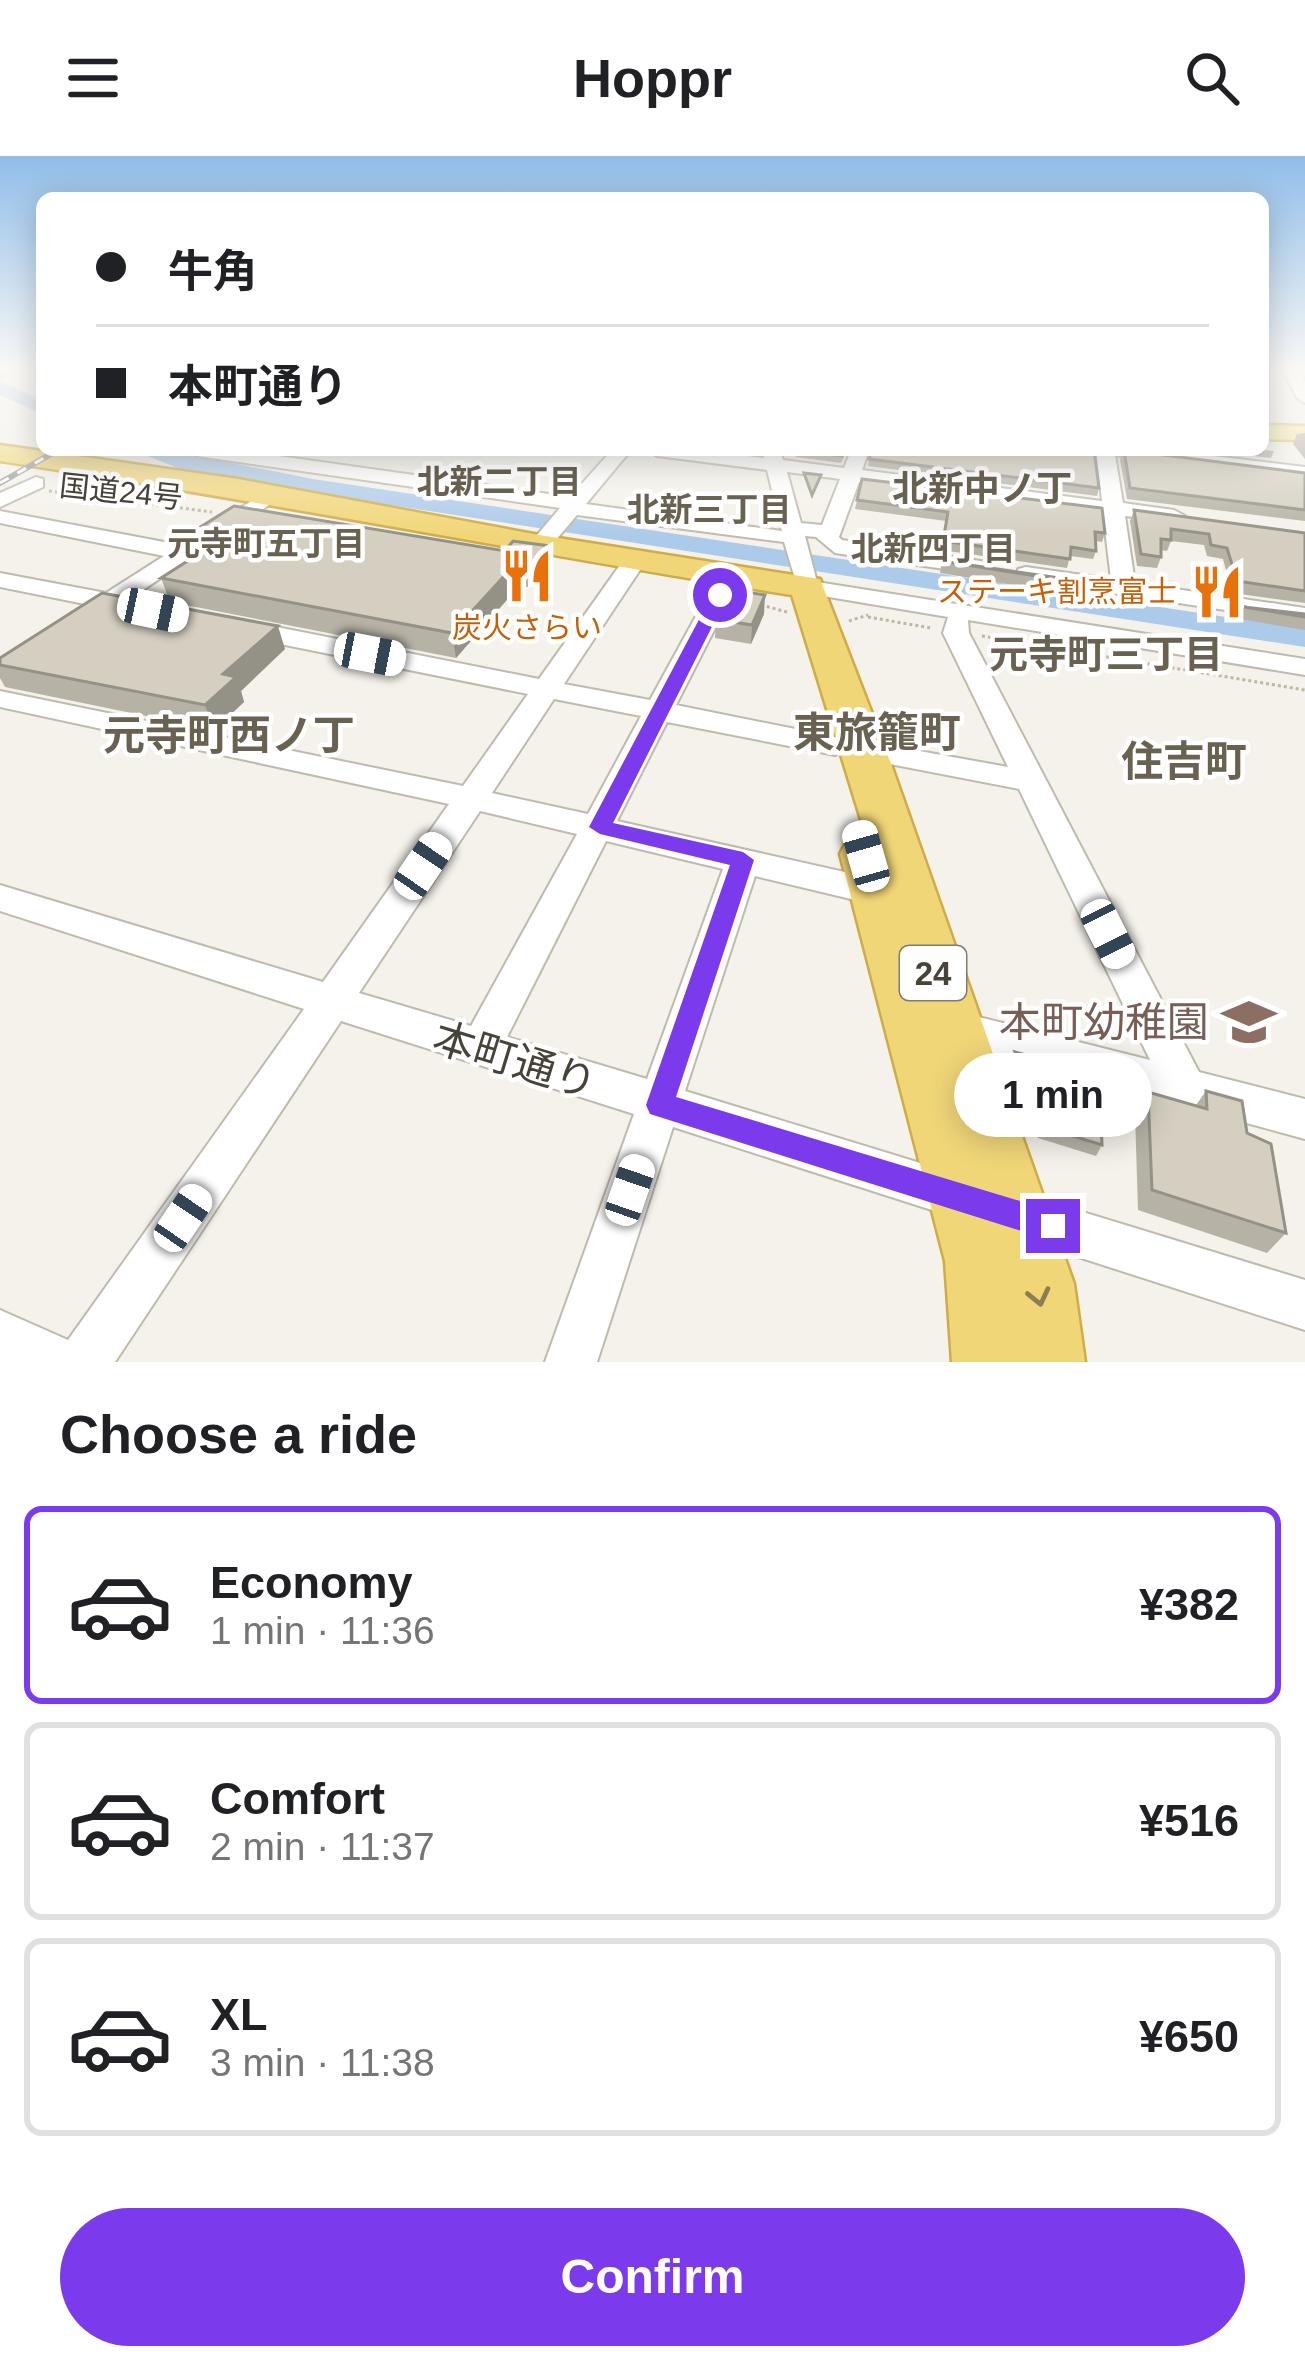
<!DOCTYPE html>
<html lang="en">
<head>
<meta charset="utf-8">
<style>
	body { margin:0; font-family:Arial,"Noto Sans JP",sans-serif; background:#f2f2f2; color:#202124; height:100vh; display:flex; flex-direction:column; font-size:45px; white-space:nowrap }
	* { box-sizing:border-box; margin:0 }
	p { font-size:39px; color:#757577 }
	.icon { flex:none; width:66px; height:66px; fill:none; stroke:currentColor; stroke-width:2; stroke-linecap:round; stroke-linejoin:round }
	.map { position:relative; height:1206px; overflow:hidden }
	.details { display:flex; flex-direction:column; background:#fff; flex:1 }
	.details>* { flex:none }
	.hud { position:absolute; left:36px; top:36px; width:1233px; height:264px; border-radius:18px; box-shadow:0 6px 30px #0003; display:grid; align-content:center; height:264px; padding:0 60px; background:#fff }
	.end { position:absolute; width:54px; height:54px; margin:-27px; border:15px solid #7c3aed; background:#fff; box-shadow:0 0 0 6px #fff }
	.from { border-radius:50% }
	.bubble { position:absolute; height:84px; border-radius:42px; background:#fff; box-shadow:0 6px 30px #0003; font-size:39px; font-weight:700; line-height:84px; text-align:center }
	.car { position:absolute; width:36px; height:72px; margin:-36px -18px; border-radius:15px; box-shadow:0 0 9px 3px #0007; background:linear-gradient(#fff 24%,#345 0 40%,#fff 0 76%,#345 0 86%,#fff 0) }
	.hud b { display:flex; align-items:center; gap:42px; height:114px; font-size:45px }
	.hud b+b { border-top:3px solid #e0e0e0 }
	.hud i { width:30px; height:30px; background:#202124 }
	ul { padding:0; list-style:none }
	li { display:flex; align-items:center; gap:36px; height:198px; margin:0 24px 18px; padding:0 36px; border:6px solid #e0e0e0; border-radius:18px }
	li div { flex:1 }
	li b { display:block; font-size:45px }
	li em { font-style:normal; font-weight:700 }
	li.selected { border-color:#7c3aed }
	li>.icon { width:108px; height:108px; stroke-width:1.5 }
	h2 { padding:0 60px; font-size:54px; line-height:144px }
	.cta { display:flex; gap:24px; margin-top:auto; padding:24px 60px }
	.cta a { flex:1; height:138px; border-radius:72px; background:#7c3aed; color:#fff; font-size:48px; font-weight:700; line-height:138px; text-align:center }
	header { display:flex; justify-content:space-between; align-items:center; height:156px; padding:0 60px; background:#fff; font-size:54px; font-weight:700 }
	.map>svg:first-child { display:block }
	.lines { fill:none; stroke-linecap:round; stroke-linejoin:round }
	.river { fill:#accaea; fill-rule:evenodd }
	.minor-casing { stroke:#bebaad; stroke-width:4 }
	.major-casing { stroke:#d9c672; stroke-width:5 }
	.highway-casing { stroke:#d0ac48; stroke-width:5 }
	.path { stroke:#bfb7a0; stroke-width:3; stroke-dasharray:3 3; stroke-linecap:butt }
	.minor { fill:#fff; fill-rule:evenodd }
	.major { fill:#f5e6a1; fill-rule:evenodd }
	.highway { fill:#f1d678; fill-rule:evenodd }
	.rail-casing { stroke:#989898; stroke-width:6 }
	.rail { stroke:#fff; stroke-width:3; stroke-dasharray:10; stroke-linecap:butt }
	.wall { fill:#b6b2a6 }
	.shaded-wall { fill:#949187 }
	.building { fill:#d4cfc1; stroke:#949187; stroke-width:3 }
	.oneway { stroke:#8b7e52 }
	.route { fill:#7c3aed }
	.labels { text-anchor:middle; stroke-width:9; stroke-linejoin:round; paint-order:stroke }
	.far-street-label { font-size:30px; fill:#474339; stroke:#fff }
	.far-food-label { font-size:30px; fill:#c56008; stroke:#fff; text-anchor:end }
	.far-neighbourhood-label { font-size:33px; font-weight:bold; fill:#696251; stroke:#fff }
	.shield { fill:#fff; stroke:#7e7b74; stroke-width:3 }
	.shield-label { font-size:33px; font-weight:bold; fill:#474339 }
	.far-quarter-label { font-size:36px; font-weight:bold; fill:#696251; stroke:#fff }
	.neighbourhood-label { font-size:39px; font-weight:bold; fill:#696251; stroke:#fff }
	.quarter-label { font-size:42px; font-weight:bold; fill:#696251; stroke:#fff }
	.near-education-label { font-size:42px; fill:#785e54; stroke:#fff; text-anchor:end }
	.near-street-label { font-size:42px; fill:#474339; stroke:#fff }
</style>
</head>
<body>
<header><svg class="icon" aria-label="menu" viewBox="0 0 24 24"><path d="M4 6h16M4 12h16M4 18h16"/></svg>Hoppr<svg class="icon" aria-label="search" viewBox="0 0 24 24"><circle cx="10" cy="10" r="6"/><path d="M15 15l6 6"/></svg></header>
<div class="map">
<svg width="1305" height="1206" viewBox="0 0 1305 1206">
	<rect width="100%" height="100%" fill="#f4f2ea"/>
	<g class="lines">
		<g class="river">
			<polygon points="0,225 42,244 42,258 0,239"/>
			<polygon points="133,294 166,294 313,323 1305,473 1305,491 313,337 180,313"/>
		</g>
		<defs>
			<g id="minor">
				<polygon points="1282,212 1298,212 1305,226 1305,247 1297,242"/>
				<polygon points="56,294 78,294 59,308 45,308 45,300"/>
				<path d="M188,294H237L570,341L612,294H631L586,348L782,375L767,314L657,300L648,294H701L764,302L762,294H780L783,304L844,312L851,294H869L862,314L1102,345L1096,294H1163L1305,311V323L1115,299L1123,347L1174,354L1185,360L1174,366L1125,360L1135,427L1305,452V466L1018,423V413L1026,411L1111,423L1103,357L859,326L839,381L842,384L987,406V416L979,418L835,397L816,381L805,380L817,426L1305,503V519L968,464L969,477L1199,916L1305,943V983L937,883L931,871L937,859L951,854L1150,904L1019,633L864,603L849,594L864,585L1008,611L943,477L948,461L799,436L784,386L577,359L539,404L531,406L520,399L560,352L197,300ZM787,316L840,323L822,369L801,367Z"/>
				<polygon points="36,321 43,323 43,331 0,351 0,337"/>
				<path d="M271,333L281,339L278,343L131,442L141,449L138,454C128,456 100,459 91,457L90,449L0,431V417L106,437L164,400L0,367V355L180,389Z"/>
				<path d="M628,407L640,414L564,528L650,544L713,429L725,422L737,429L676,549L835,581L850,590L835,599L667,566L617,665L876,723L888,727L893,736L888,745L876,749L755,720L685,935L979,1025L986,1041L979,1057L963,1064L673,971L597,1206H545L634,958L341,865L115,1206H0V1154L68,1184L304,853L0,755V729L323,826L449,648L0,551V535L463,630L528,538L241,480L228,472L232,467L241,464L539,523L620,409ZM554,543L641,560L588,658L492,637ZM480,655L577,678L471,870L359,837ZM606,685L723,713L647,923L507,881Z"/>
				<polygon points="1014,1035 1305,1124 1305,1174 997,1075 991,1058 997,1041"/>
			</g>
			<polygon id="major" points="1263,269 1305,270 1305,284 1263,283"/>
			<g id="highway">
				<polygon points="0,212 17,212 0,221"/>
				<path d="M0,289L238,323L539,379L820,423L886,594L1074,1128L1085,1206H952L945,1105L840,698L847,685L866,680L792,439C527,397 265,345 0,305Z"/>
			</g>
		</defs>
		<use href="#minor" class="minor-casing"/>
		<use href="#major" class="major-casing"/>
		<use href="#highway" class="highway-casing"/>
		<g class="path">
			<polyline points="49,335 212,356"/>
			<polyline points="761,449 787,456"/>
			<polyline points="868,461 931,472"/>
			<polyline points="849,465 868,459"/>
			<polyline points="982,480 1305,534"/>
		</g>
		<use href="#minor" class="minor"/>
		<use href="#major" class="major"/>
		<use href="#highway" class="highway"/>
		<defs>
			<polyline id="rail" points="0,327 58,294"/>
		</defs>
		<use href="#rail" class="rail-casing"/>
		<use href="#rail" class="rail"/>
	</g>
	<g class="wall">
		<polygon points="1305,277 1305,303 1293,288 1297,278"/>
		<polygon points="794,294 847,294 841,307 796,301"/>
		<polygon points="1124,294 1305,317 1305,365 1127,343 1120,304"/>
		<polygon points="1201,294 1263,294 1274,295 1271,302"/>
		<polygon points="869,303 1099,332 1097,340 868,310"/>
		<polygon points="857,344 1105,377 1102,386 1096,385 1096,395 1093,403 1070,400 1067,412 941,394 946,365 855,353"/>
		<polygon points="1134,354 1305,377 1305,447 1232,437 1223,403 1207,400 1204,389 1171,385 1167,395 1161,394 1161,401 1157,412 1137,410 1130,365"/>
		<polygon points="202,370 505,395 552,414 539,432 519,430 456,502 170,446 161,422 209,391"/>
		<polygon points="942,405 1067,425 1063,437 940,417"/>
		<polygon points="1244,451 1305,458 1305,474 1239,463"/>
		<polygon points="764,458 751,488 715,482 716,463"/>
		<polygon points="285,493 241,535 244,546 214,574 5,531 0,522 0,502"/>
		<polygon points="1015,896 1106,934 1101,943 1102,989 1096,1000 1038,982 1029,968 1031,923 1015,919 1010,907"/>
		<polygon points="1206,935 1247,977 1286,1077 1267,1097 1138,1054 1135,958 1148,936 1196,949"/>
	</g>
	<g class="shaded-wall">
		<polygon points="550,390 552,414 539,432 537,409"/>
		<polygon points="517,406 519,430 456,502 452,477"/>
		<polygon points="765,439 764,458 751,488 752,469"/>
		<polygon points="278,470 285,493 241,535 244,546 214,574 205,549 223,518"/>
	</g>
	<g class="building">
		<polygon points="797,294 845,294 842,300"/>
		<polygon points="872,294 1094,294 1099,332 869,303"/>
		<polygon points="1124,294 1305,317 1305,354 1130,332"/>
		<polygon points="804,317 821,319 812,339"/>
		<polygon points="862,323 1102,352 1105,377 1095,376 1096,395 1071,391 1070,403 943,385 948,356 857,344"/>
		<polygon points="234,350 505,395 513,385 550,390 537,409 517,406 452,477 161,422 233,376 202,370"/>
		<polygon points="1134,354 1305,377 1305,435 1237,425 1227,392 1211,389 1209,378 1171,373 1171,384 1161,383 1161,401 1141,398"/>
		<polygon points="942,405 1067,423 1067,425"/>
		<polygon points="731,434 765,439 752,469 716,463"/>
		<polygon points="102,437 278,470 223,518 236,521 205,549 0,509 0,502"/>
		<polygon points="1244,451 1305,458 1305,461"/>
		<polygon points="1015,896 1106,920 1106,934 1100,933 1102,989 1043,971 1034,957 1036,912 1020,907"/>
		<polygon points="1206,935 1242,945 1247,977 1271,988 1286,1077 1152,1034 1148,936 1207,953"/>
	</g>
	<defs><path id="oneway-chevron" d="M-2-3.5L2.5 0L-2 3.5" fill="none" stroke-width="1.6" stroke-linecap="round" stroke-linejoin="round" transform="scale(3)"/></defs>
	<use class="oneway" href="#oneway-chevron" transform="translate(1039 1141) rotate(77)"/>
	<linearGradient id="sky" x2="0" y2="1"><stop stop-color="#90bde9"/><stop offset="0.56" stop-color="#faf9f6"/><stop offset="1" stop-color="#faf9f6" stop-opacity="0"/></linearGradient>
	<rect width="1305" height="381" fill="url(#sky)"/>
	<polygon class="route" points="720,434 728,439 613,667 743,696 754,704 676,941 1053,1055 1064,1059 1068,1070 1064,1081 1053,1085 650,958 646,949 730,709 600,678 589,671 712,439"/>
	<defs>
		<symbol id="restaurant-bare" viewBox="-9 -9 18 18"><path d="M-5-6h1v4h1v-4h1v4h1v-4h1v5L-1.5 .5V6h-2V.5L-5-1ZM5-6V6H3V1.5H1.5Q1.5-4 5-6Z" fill="#e8710a" stroke="#fff" stroke-width="2.5" paint-order="stroke"/></symbol>
		<symbol id="school-bare" viewBox="-9 -9 18 18"><path d="M0-5L7-2L0 1L-7-2ZM-4 1L0 2.5L4 1V4Q0 6-4 4Z" fill="#8d6e63" stroke="#fff" stroke-width="2.5" paint-order="stroke"/></symbol>
	</defs>
	<g fill-rule="evenodd">
		<use href="#restaurant-bare" x="489" y="382" width="76" height="76"/>
		<use href="#restaurant-bare" x="1179" y="398" width="76" height="76"/>
		<use href="#school-bare" x="1211" y="828" width="76" height="76"/>
	</g>
	<g class="labels">
		<g class="far-street-label">
			<text transform="translate(121 336) rotate(6)" y="10">国道24号</text>
		</g>
		<g class="far-food-label">
			<text x="1177" y="446">ステーキ割烹富士</text>
			<text x="527" y="482" text-anchor="middle">炭火さらい</text>
		</g>
		<g class="far-neighbourhood-label">
			<text x="499" y="337">北新二丁目</text>
			<text x="709" y="365">北新三丁目</text>
			<text x="266" y="399">元寺町五丁目</text>
			<text x="933" y="404">北新四丁目</text>
		</g>
		<rect class="shield" x="900" y="790" width="66" height="54" rx="9"/>
		<g class="shield-label">
			<text x="933" y="829">24</text>
		</g>
		<g class="far-quarter-label">
			<text x="982" y="345">北新中ノ丁</text>
		</g>
		<g class="neighbourhood-label">
			<text x="1106" y="512">元寺町三丁目</text>
		</g>
		<g class="quarter-label">
			<text x="877" y="591">東旅籠町</text>
			<text x="229" y="594">元寺町西ノ丁</text>
			<text x="1184" y="620">住吉町</text>
		</g>
		<g class="near-education-label">
			<text x="1209" y="881">本町幼稚園</text>
		</g>
		<g class="near-street-label">
			<text transform="translate(515 904) rotate(17)" y="15">本町通り</text>
		</g>
	</g>
</svg>
<i class="end from" style="left:720px;top:439px"></i>
<i class="end" style="left:1053px;top:1070px"></i>
<div class="bubble" style="left:954px;top:897px;width:198px">1 min</div>
<i class="car" style="left:153px;top:454px;rotate:102deg"></i>
<i class="car" style="left:370px;top:498px;rotate:101deg"></i>
<i class="car" style="left:866px;top:700px;rotate:344deg"></i>
<i class="car" style="left:423px;top:710px;rotate:34deg"></i>
<i class="car" style="left:1108px;top:778px;rotate:153deg"></i>
<i class="car" style="left:630px;top:1034px;rotate:19deg"></i>
<i class="car" style="left:183px;top:1062px;rotate:34deg"></i>
<div class="hud">
<b><i class="from"></i>牛角</b>
<b><i></i>本町通り</b>
</div>
</div>
<section class="details">
<h2>Choose a ride</h2>
<ul>
<li class="selected"><svg class="icon" aria-label="car" viewBox="0 0 24 24"><path d="M5 17H2v-5l4-1 3-4h7l3 4 3 1v5h-3M9 17h6M6 11h13"/><circle cx="7" cy="17" r="2"/><circle cx="17" cy="17" r="2"/></svg><div><b>Economy</b><p>1 min · 11:36</p></div><em>¥382</em></li>
<li><svg class="icon" aria-label="car" viewBox="0 0 24 24"><path d="M5 17H2v-5l4-1 3-4h7l3 4 3 1v5h-3M9 17h6M6 11h13"/><circle cx="7" cy="17" r="2"/><circle cx="17" cy="17" r="2"/></svg><div><b>Comfort</b><p>2 min · 11:37</p></div><em>¥516</em></li>
<li><svg class="icon" aria-label="car" viewBox="0 0 24 24"><path d="M5 17H2v-5l4-1 3-4h7l3 4 3 1v5h-3M9 17h6M6 11h13"/><circle cx="7" cy="17" r="2"/><circle cx="17" cy="17" r="2"/></svg><div><b>XL</b><p>3 min · 11:38</p></div><em>¥650</em></li>
</ul>
<div class="cta"><a>Confirm</a></div>
</section>
</body>
</html>
